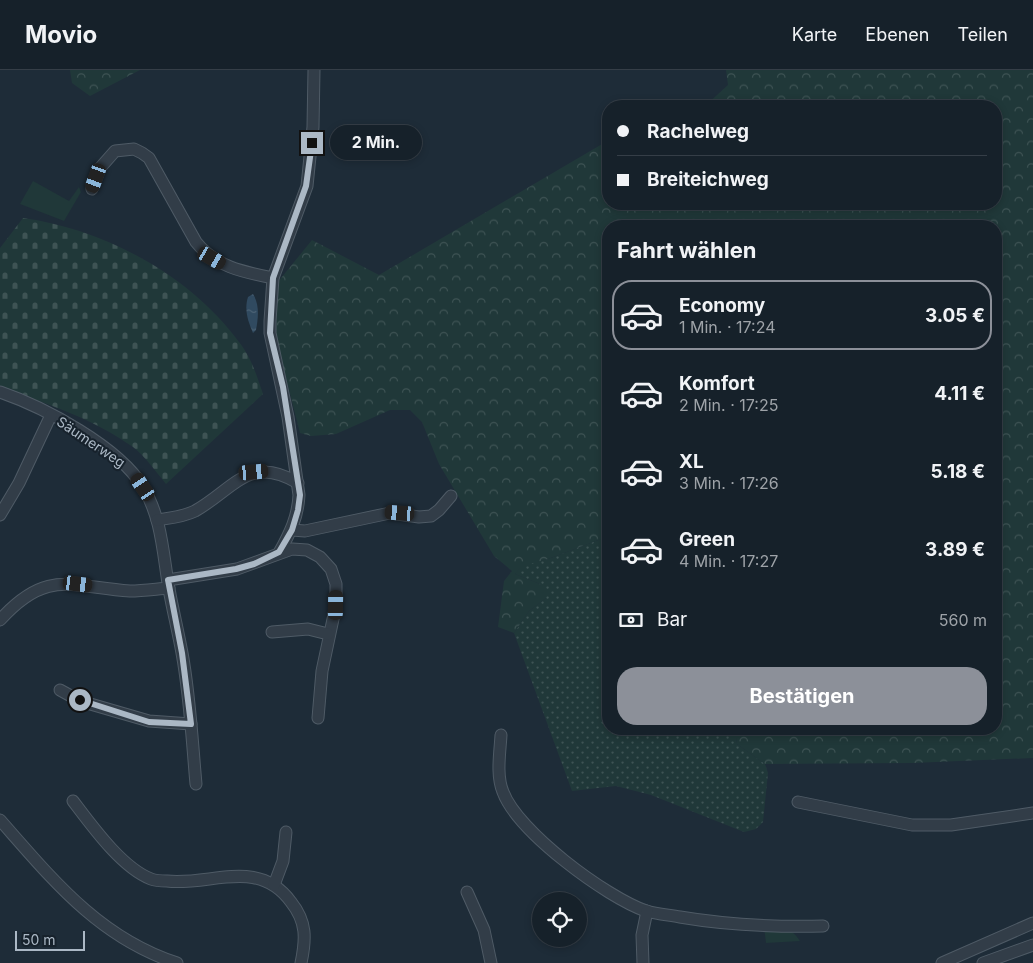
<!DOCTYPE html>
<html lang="de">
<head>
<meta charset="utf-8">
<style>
	body { margin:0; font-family:Inter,sans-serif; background:#1f2932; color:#f1f3f6; height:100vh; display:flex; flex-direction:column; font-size:19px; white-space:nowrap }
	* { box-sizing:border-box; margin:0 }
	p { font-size:16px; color:#9ea3a8 }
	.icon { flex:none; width:28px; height:28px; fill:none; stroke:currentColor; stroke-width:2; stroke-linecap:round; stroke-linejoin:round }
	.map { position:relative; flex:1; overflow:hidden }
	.sheet { position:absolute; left:602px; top:150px; width:400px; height:515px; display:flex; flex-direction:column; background:#16212a; border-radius:20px; box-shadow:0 2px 8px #0003,0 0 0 1px #353e47 }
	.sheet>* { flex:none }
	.top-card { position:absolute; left:602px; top:30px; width:400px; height:110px; border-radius:20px; box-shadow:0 2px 8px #0003,0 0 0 1px #353e47; display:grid; align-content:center; height:110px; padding:0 15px; background:#16212a }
	.controls { position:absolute; left:532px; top:822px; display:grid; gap:10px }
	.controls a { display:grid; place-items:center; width:55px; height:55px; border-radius:50%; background:#16212a; box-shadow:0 2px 8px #0003,0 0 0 1px #353e47; font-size:25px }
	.scale { position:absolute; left:15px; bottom:12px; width:70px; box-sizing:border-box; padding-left:5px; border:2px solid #abb8c5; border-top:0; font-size:14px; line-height:18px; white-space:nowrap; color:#abb8c5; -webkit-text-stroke:4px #17222c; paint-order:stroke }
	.end { position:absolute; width:22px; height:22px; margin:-11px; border:6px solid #abb8c5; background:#111; box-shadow:0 0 0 2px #111 }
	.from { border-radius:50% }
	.bubble { position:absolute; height:35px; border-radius:18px; background:#16212a; box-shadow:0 2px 8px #0003,0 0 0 1px #353e47; font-size:16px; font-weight:700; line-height:35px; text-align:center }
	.car { position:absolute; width:15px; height:30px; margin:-15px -8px; border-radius:6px; box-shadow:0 0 4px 1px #0007; background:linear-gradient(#222 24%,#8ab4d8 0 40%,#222 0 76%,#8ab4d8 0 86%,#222 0) }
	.top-card b { display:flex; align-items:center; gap:18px; height:48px; font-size:19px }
	.top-card b+b { border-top:1px solid #353e47 }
	.top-card i { width:12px; height:12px; background:#f1f3f6 }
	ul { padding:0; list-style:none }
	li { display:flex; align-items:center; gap:15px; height:70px; margin:0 10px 8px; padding:0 5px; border:2px solid transparent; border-radius:20px }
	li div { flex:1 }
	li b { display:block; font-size:19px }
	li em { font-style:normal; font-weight:700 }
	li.active { border-color:#8c9099 }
	li>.icon { width:45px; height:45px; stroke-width:1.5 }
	h2 { padding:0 15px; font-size:22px; line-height:60px }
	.pay { display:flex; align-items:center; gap:12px; height:55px; padding:0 15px; font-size:19px }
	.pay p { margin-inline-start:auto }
	.cta { display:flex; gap:10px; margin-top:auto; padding:10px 15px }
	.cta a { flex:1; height:58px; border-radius:20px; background:#8c9099; color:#fff; font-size:20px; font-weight:700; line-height:58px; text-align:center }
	header { display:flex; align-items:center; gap:30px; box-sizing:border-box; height:70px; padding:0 25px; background:#16212a; border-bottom:1px solid #353e47 }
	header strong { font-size:24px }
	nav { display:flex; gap:28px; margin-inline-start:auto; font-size:18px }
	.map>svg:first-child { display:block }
	.grass { fill:url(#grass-dots) }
	.forest { fill:url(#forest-crowns) }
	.cemetery { fill:url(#cemetery-stones) }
	.green { fill:#203839 }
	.water { fill:url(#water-ripples) }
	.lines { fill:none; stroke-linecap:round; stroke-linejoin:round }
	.minor-casing { stroke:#4f5b66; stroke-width:13 }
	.minor { stroke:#323d48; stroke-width:11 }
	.route { stroke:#abb8c5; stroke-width:6 }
	.labels { text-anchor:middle; stroke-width:4; stroke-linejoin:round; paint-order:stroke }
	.street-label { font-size:14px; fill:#abb8c5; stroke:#17222c }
</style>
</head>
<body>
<header>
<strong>Movio</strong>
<nav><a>Karte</a><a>Ebenen</a><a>Teilen</a></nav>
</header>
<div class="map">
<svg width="1033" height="893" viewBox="0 0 1033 893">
	<defs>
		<pattern id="grass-dots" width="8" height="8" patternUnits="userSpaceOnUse" patternTransform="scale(1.25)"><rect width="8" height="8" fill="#203839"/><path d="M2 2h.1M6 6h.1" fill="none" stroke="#3e5354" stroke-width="1.8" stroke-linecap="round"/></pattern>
		<pattern id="forest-crowns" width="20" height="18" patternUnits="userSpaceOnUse" patternTransform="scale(1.25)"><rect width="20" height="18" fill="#203839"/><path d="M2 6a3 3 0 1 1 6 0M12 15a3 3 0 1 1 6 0" fill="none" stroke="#3e5354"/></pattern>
		<pattern id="cemetery-stones" width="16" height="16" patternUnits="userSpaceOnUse" patternTransform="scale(1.25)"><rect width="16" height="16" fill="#203839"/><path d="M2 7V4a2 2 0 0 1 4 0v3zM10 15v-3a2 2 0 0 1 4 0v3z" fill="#3e5354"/></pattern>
		<pattern id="water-ripples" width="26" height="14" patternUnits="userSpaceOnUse" patternTransform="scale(1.25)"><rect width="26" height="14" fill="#304a60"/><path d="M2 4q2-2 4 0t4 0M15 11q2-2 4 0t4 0" fill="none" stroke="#4b6275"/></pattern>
	</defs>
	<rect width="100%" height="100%" fill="#1e2c38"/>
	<polygon class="grass" points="609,466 609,659 735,659 737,674 765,694 768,703 763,752 756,759 744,762 651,725 616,716 572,721 514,563 529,541 546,528 540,514 515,504 522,495 548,489"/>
	<g class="forest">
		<polygon points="70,0 140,0 90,26 72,13"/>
		<polygon points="726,0 1033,0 1033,688 912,693 765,694 737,674 735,659 996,659 996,156 609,156 609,466 548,489 522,496 515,504 540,514 548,521 546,528 529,541 514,563 498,557 504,511 512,501 494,486 439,394 422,352 410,340 390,340 336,364 311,366 300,363 276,269 275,239 277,213 312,170 379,205 609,70 609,134 996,134 996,36 705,36 728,15"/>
	</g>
	<path class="cemetery" d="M23,148C104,159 190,205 239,272C251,287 257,306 263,324L166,414C156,402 145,386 133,377C93,349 46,332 0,319V178Z"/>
	<g class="green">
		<polygon points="33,111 69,131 79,117 81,122 64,151 20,134"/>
		<path d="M764,857C780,858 791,856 800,871L766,873Z"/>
	</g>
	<path class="water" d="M253,224C260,235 258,249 256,260L253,263C248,251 244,240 248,227Z"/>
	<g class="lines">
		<defs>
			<g id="minor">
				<path d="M92,119L100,98L115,81L134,79L142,83L149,88L196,172C216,197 243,202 273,208"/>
				<path d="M0,322C44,337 119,377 143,417C162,448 163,485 169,519C173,541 178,561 182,583C190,626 192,670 196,714"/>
				<polyline points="0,445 19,413 51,345"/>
				<path d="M157,450C169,448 183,447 195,441C234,419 249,384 298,413"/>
				<polyline points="292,460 305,461 390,443 419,447 431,446 439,440 451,426"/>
				<path d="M279,483C290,463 298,447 299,425L288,347L270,263V251L273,208L307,116L313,57L314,0"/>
				<polyline points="168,510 237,499 292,479 307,480 320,487 331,499 336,514 336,535 322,601 318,648"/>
				<path d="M0,550C47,498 71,517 130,521C143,521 156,519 169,518"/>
				<polyline points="272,562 308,559 328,564"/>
				<polyline points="60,620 80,631 149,651 191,654"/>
				<path d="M501,665C500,683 496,705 503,722C518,762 606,827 646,841C657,844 669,845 680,847C727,855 776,857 823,856"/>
				<path d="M73,731C92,756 122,798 151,809C156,811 162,811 167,811C211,816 258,787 291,832C307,852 306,869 301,893"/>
				<polyline points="798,732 912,755 951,755 1033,743"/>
				<path d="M0,750C52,809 99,868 177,893"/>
				<polyline points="274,815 283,791 286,762"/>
				<polyline points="467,822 484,860 491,893"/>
				<polyline points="643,893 642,865 647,841"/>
				<polyline points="942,893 1033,853"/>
				<polyline points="983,893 1033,875"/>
			</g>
		</defs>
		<use href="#minor" class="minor-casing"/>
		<use href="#minor" class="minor"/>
	</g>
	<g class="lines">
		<polyline class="route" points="80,630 149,652 191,654 182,583 168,510 236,499 254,494 279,482 292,460 298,440 300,425 283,317 270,263 273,208 306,116 312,73"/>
	</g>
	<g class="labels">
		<g class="street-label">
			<text transform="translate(91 372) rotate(34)" y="5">Säumerweg</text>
		</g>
	</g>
</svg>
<div class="controls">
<a><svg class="icon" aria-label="locate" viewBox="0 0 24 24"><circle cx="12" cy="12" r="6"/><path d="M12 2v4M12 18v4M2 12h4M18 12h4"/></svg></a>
</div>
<div class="scale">50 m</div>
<i class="end from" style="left:80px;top:630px"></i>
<i class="end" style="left:312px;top:73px"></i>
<div class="bubble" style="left:330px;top:55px;width:92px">2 Min.</div>
<i class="car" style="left:96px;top:108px;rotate:200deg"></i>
<i class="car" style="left:212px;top:188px;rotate:120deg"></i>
<i class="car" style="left:254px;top:402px;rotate:85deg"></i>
<i class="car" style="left:143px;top:417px;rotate:326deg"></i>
<i class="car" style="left:400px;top:443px;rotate:274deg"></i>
<i class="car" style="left:78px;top:514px;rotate:97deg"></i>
<i class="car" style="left:336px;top:535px;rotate:1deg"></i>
<div class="top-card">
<b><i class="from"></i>Rachelweg</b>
<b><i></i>Breiteichweg</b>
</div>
<section class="sheet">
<h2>Fahrt wählen</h2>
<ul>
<li class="active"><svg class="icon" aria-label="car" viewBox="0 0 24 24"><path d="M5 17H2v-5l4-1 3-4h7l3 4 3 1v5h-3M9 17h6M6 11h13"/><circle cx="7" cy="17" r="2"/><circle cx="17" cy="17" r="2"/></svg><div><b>Economy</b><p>1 Min. · 17:24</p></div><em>3.05 €</em></li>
<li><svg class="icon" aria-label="car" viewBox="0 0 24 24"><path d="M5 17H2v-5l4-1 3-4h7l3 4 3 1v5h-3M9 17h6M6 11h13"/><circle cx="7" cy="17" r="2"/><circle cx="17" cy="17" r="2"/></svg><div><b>Komfort</b><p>2 Min. · 17:25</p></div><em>4.11 €</em></li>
<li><svg class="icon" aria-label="car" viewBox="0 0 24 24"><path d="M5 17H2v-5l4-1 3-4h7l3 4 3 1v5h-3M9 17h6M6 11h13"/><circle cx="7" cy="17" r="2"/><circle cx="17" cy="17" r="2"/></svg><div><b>XL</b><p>3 Min. · 17:26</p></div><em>5.18 €</em></li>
<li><svg class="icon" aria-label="car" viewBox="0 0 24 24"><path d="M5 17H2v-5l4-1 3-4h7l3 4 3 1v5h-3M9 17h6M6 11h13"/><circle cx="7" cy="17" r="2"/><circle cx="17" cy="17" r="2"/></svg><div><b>Green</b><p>4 Min. · 17:27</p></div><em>3.89 €</em></li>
</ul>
<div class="pay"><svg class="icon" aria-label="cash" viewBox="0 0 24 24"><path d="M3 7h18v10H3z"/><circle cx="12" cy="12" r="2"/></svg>Bar<p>560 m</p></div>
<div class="cta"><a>Bestätigen</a></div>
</section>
</div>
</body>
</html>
